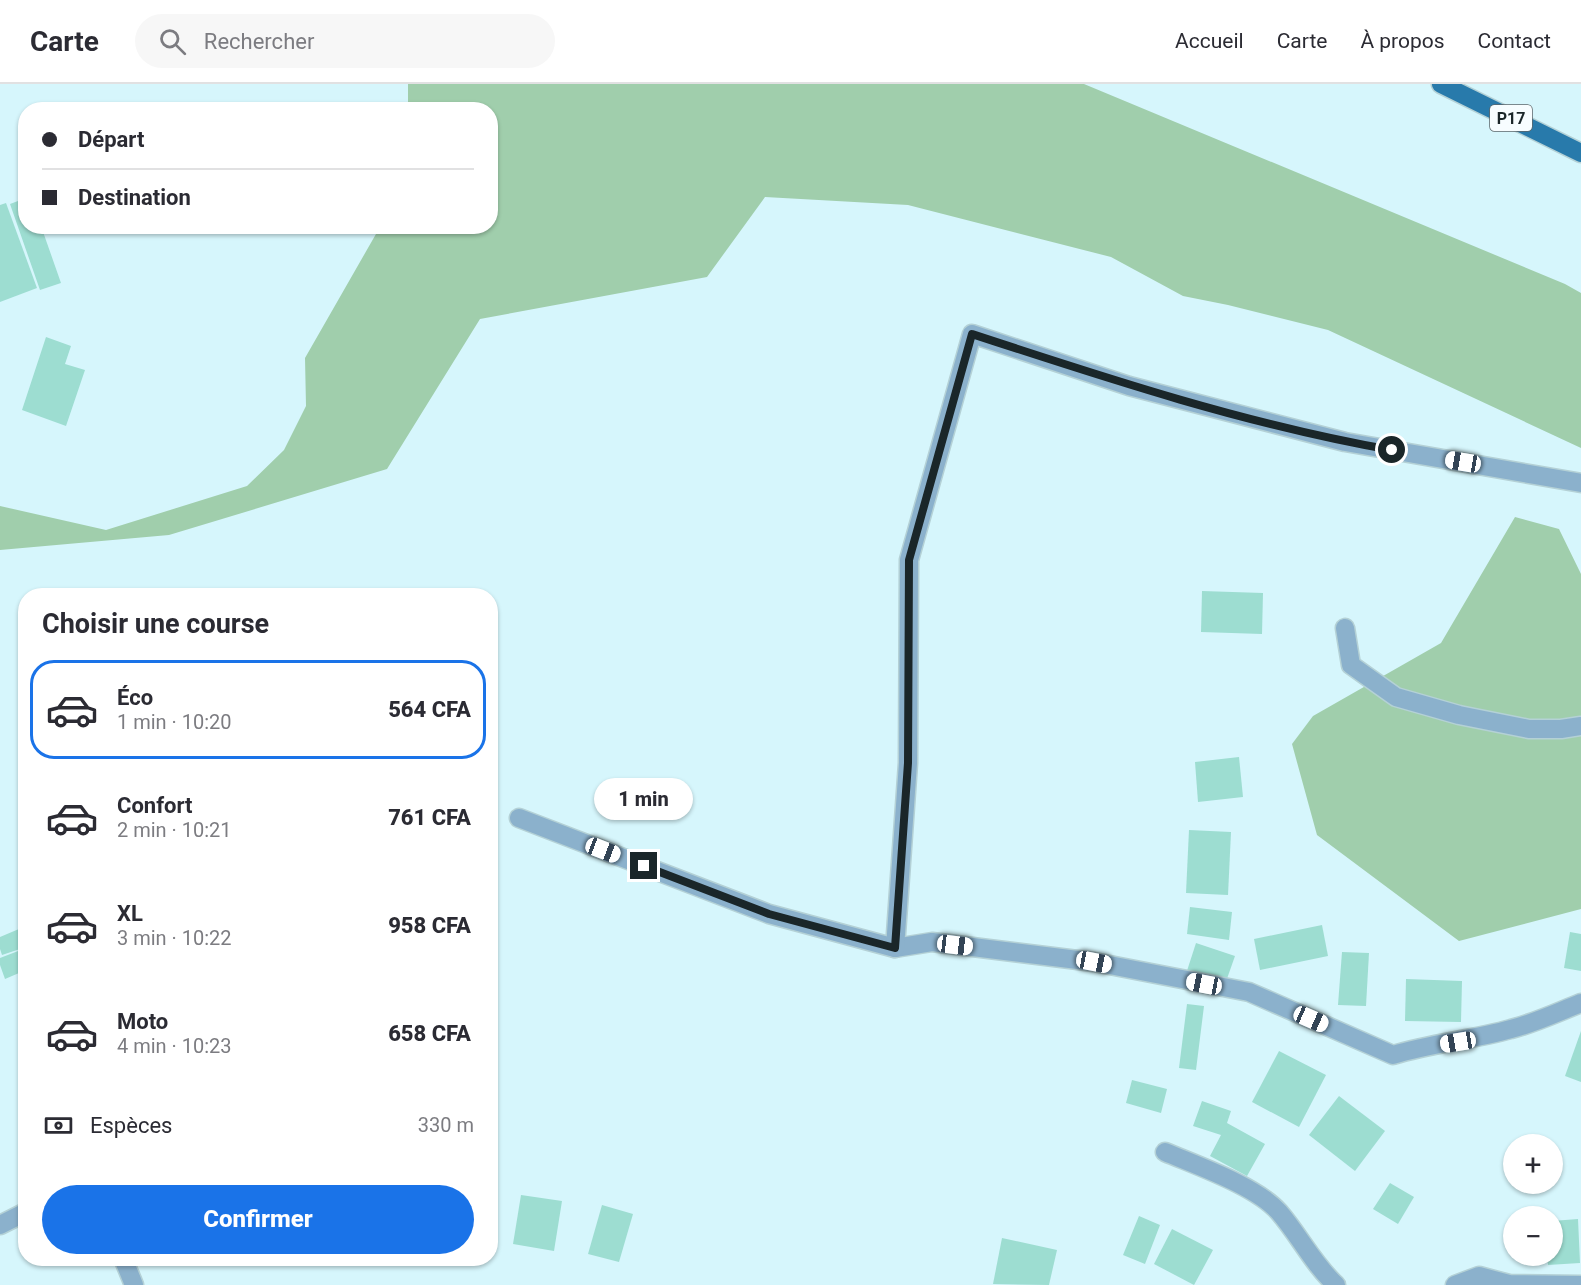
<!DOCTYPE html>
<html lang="fr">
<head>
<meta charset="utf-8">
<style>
	body { margin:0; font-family:Roboto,sans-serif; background:#f7f7f7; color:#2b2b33; height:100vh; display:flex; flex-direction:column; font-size:22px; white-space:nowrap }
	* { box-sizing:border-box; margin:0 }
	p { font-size:20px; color:#7c7c81 }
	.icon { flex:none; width:33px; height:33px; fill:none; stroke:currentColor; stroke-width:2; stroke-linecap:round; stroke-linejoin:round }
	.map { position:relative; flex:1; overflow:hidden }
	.side { position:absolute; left:18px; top:504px; width:480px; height:678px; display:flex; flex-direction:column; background:#fff; border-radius:24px; box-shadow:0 2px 4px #0004 }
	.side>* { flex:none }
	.banner { position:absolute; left:18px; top:18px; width:480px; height:132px; border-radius:24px; box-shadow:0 2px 4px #0004; display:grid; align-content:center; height:132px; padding:0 24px; background:#fff }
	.buttons { position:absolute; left:1503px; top:1050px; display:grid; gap:12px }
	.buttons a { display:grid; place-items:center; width:60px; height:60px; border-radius:50%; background:#fff; box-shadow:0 2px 4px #0004; font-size:30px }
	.end { position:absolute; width:27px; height:27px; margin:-14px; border:8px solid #1a2629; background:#fff; box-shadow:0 0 0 3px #fff }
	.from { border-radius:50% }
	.bubble { position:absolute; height:42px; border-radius:21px; background:#fff; box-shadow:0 2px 4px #0004; font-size:20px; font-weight:800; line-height:42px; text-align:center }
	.car { position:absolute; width:18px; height:36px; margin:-18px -9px; border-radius:8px; box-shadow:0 0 4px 2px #0007; background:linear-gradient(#fff 24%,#345 0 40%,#fff 0 76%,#345 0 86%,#fff 0) }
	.banner b { display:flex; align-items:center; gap:21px; height:57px; font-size:22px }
	.banner b+b { border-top:2px solid #e1e1e2 }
	.banner i { width:15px; height:15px; background:#2b2b33 }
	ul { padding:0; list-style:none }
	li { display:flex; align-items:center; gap:18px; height:99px; margin:0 12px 9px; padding:0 12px; border:3px solid transparent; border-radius:24px }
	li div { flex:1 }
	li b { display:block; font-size:22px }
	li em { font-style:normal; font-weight:800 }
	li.current { border-color:#1a73e8 }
	li>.icon { width:54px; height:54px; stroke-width:1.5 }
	h2 { padding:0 24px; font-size:27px; line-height:72px }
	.pay { display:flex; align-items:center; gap:15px; height:66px; padding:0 24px; font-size:22px }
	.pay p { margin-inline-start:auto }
	.action { display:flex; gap:12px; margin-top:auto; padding:12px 24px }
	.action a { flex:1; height:69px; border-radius:36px; background:#1a73e8; color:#fff; font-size:24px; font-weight:800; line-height:69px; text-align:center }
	header { display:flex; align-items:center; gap:36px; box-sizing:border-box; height:84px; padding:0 30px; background:#fff; border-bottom:2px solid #e1e1e2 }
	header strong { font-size:28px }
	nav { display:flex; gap:33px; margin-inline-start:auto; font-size:21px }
	.search { width:420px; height:54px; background:#f7f7f7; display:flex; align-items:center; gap:15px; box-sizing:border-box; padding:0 21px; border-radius:33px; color:#7c7c81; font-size:22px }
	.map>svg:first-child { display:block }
	.forest { fill:#a0ceac }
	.building { fill:#9dddd1 }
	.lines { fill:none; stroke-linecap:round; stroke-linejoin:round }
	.minor-casing { stroke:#b4d1d6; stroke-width:21 }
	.major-casing { stroke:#b4d1d6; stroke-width:21 }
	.minor { stroke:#8bb1cc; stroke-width:18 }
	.major { stroke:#287aab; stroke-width:18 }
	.route { stroke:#1a2629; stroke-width:8 }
	.labels { text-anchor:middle; stroke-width:4.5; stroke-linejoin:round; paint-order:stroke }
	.shield { fill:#f7fdff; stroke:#5c6669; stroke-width:1.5 }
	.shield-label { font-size:16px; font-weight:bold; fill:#1a2629 }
</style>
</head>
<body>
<header>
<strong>Carte</strong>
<div class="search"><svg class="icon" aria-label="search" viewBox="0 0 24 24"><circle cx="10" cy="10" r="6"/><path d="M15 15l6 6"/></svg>Rechercher</div>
<nav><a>Accueil</a><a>Carte</a><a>À propos</a><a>Contact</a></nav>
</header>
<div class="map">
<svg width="1581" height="1201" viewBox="0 0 1581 1201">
	<rect width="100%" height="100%" fill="#d6f6fc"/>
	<g class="forest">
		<polygon points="408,0 1084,0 1565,200 1581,209 1581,364 1328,246 1228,221 1183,212 1111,173 908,121 765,113 707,193 480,235 387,385 169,451 0,466 0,422 106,446 247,402 284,366 306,322 305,274 380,143 490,142 490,26 408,25"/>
		<polygon points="1515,433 1559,445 1581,490 1581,825 1459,857 1317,751 1292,660 1313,632 1441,559"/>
	</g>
	<g class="building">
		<polygon points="26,114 26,142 41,142 61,199 40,206 10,120"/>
		<polygon points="6,119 37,204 0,218 0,121"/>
		<polygon points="46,253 71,262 65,280 85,286 66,342 22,326"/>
		<polygon points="1202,507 1263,509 1262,550 1201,548"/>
		<polygon points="1239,673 1243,713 1198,718 1195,678"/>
		<polygon points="1189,746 1231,748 1228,811 1186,809"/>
		<polygon points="1190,823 1232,828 1229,856 1187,850"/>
		<polygon points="1322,841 1328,872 1260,886 1254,855"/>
		<polygon points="26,842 26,863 2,871 0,865 0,853"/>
		<polygon points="1570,848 1581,850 1581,887 1564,884"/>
		<polygon points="1196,859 1235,872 1223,906 1185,893"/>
		<polygon points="26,864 26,886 5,895 0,881 0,874"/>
		<polygon points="1342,868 1369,869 1366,922 1338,921"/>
		<polygon points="1406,895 1462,897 1461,938 1405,937"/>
		<polygon points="1187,920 1204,922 1196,986 1179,984"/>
		<polygon points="1581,947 1581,998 1565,992"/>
		<polygon points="1279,967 1326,991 1299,1043 1252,1018"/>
		<polygon points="1132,996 1167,1005 1161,1029 1126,1019"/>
		<polygon points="1339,1012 1385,1047 1355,1087 1309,1051"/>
		<polygon points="1202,1017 1231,1027 1227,1039 1265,1060 1247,1092 1210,1072 1221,1051 1193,1042"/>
		<polygon points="1390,1099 1414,1113 1398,1140 1373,1125"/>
		<polygon points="521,1111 562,1117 554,1167 513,1160"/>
		<polygon points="602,1121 633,1130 619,1178 588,1170"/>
		<polygon points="1139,1132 1160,1141 1145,1180 1123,1171"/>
		<polygon points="1578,1135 1580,1179 1548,1181 1547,1172 1552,1172 1552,1137"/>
		<polygon points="1172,1145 1213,1166 1194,1201 1154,1180"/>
		<polygon points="1002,1154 1057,1166 1049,1201 993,1200"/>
	</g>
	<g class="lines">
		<defs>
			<g id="minor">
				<polyline points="1345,544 1351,581 1396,613 1459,631 1529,645 1561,645 1581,642"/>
				<path d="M519,734L769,830L895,864L932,858L1094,878L1249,908L1393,971C1432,959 1472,956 1511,945C1535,939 1558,928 1581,919"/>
				<polyline points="895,864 908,679 909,476 972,250 1129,302 1345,358 1581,399"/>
				<path d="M1165,1068C1198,1082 1256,1102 1279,1128C1299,1151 1313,1180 1336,1201"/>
				<polyline points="0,1141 26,1128"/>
				<polyline points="123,1174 134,1201"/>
				<polyline points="1455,1201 1479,1192 1509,1200 1581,1201"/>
			</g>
			<polyline id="major" points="1441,0 1581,69"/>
		</defs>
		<use href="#minor" class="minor-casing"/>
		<use href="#major" class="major-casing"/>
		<use href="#minor" class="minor"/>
		<use href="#major" class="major"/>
	</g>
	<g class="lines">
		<path class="route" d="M644,782L769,830L895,864L908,679L909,476L972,250C1109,295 1249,341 1392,366"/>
	</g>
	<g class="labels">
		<rect class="shield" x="1490" y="21" width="42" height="26" rx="4.5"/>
		<g class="shield-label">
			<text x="1511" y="40">P17</text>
		</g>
	</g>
</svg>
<div class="buttons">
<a>+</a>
<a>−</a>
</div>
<i class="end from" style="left:1392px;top:366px"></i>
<i class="end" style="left:644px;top:782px"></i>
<div class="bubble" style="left:594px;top:694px;width:99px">1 min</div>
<i class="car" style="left:1463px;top:378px;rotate:280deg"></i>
<i class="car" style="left:603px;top:766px;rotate:111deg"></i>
<i class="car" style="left:955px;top:861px;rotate:97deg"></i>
<i class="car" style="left:1094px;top:878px;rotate:101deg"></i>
<i class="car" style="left:1204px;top:900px;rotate:281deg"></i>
<i class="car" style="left:1311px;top:935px;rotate:114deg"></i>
<i class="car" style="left:1458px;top:958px;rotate:261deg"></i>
<div class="banner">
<b><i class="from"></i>Départ</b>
<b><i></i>Destination</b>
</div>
<section class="side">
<h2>Choisir une course</h2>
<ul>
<li class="current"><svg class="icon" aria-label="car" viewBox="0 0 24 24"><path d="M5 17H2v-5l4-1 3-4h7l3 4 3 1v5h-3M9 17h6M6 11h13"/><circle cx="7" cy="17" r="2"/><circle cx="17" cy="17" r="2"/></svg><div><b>Éco</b><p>1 min · 10:20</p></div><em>564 CFA</em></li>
<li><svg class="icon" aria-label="car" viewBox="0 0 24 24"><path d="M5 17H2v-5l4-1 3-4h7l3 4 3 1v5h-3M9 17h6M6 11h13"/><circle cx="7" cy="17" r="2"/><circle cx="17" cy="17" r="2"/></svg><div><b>Confort</b><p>2 min · 10:21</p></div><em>761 CFA</em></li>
<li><svg class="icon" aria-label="car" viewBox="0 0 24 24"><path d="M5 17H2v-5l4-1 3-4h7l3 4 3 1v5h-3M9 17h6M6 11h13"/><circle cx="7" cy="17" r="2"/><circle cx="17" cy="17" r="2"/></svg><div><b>XL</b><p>3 min · 10:22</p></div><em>958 CFA</em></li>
<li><svg class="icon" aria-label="car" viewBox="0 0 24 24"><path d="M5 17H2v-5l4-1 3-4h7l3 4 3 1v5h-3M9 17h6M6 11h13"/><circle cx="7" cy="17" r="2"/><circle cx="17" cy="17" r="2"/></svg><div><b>Moto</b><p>4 min · 10:23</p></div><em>658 CFA</em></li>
</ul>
<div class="pay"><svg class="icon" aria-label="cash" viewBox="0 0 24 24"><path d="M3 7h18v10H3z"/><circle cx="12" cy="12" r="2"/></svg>Espèces<p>330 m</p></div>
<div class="action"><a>Confirmer</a></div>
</section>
</div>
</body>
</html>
